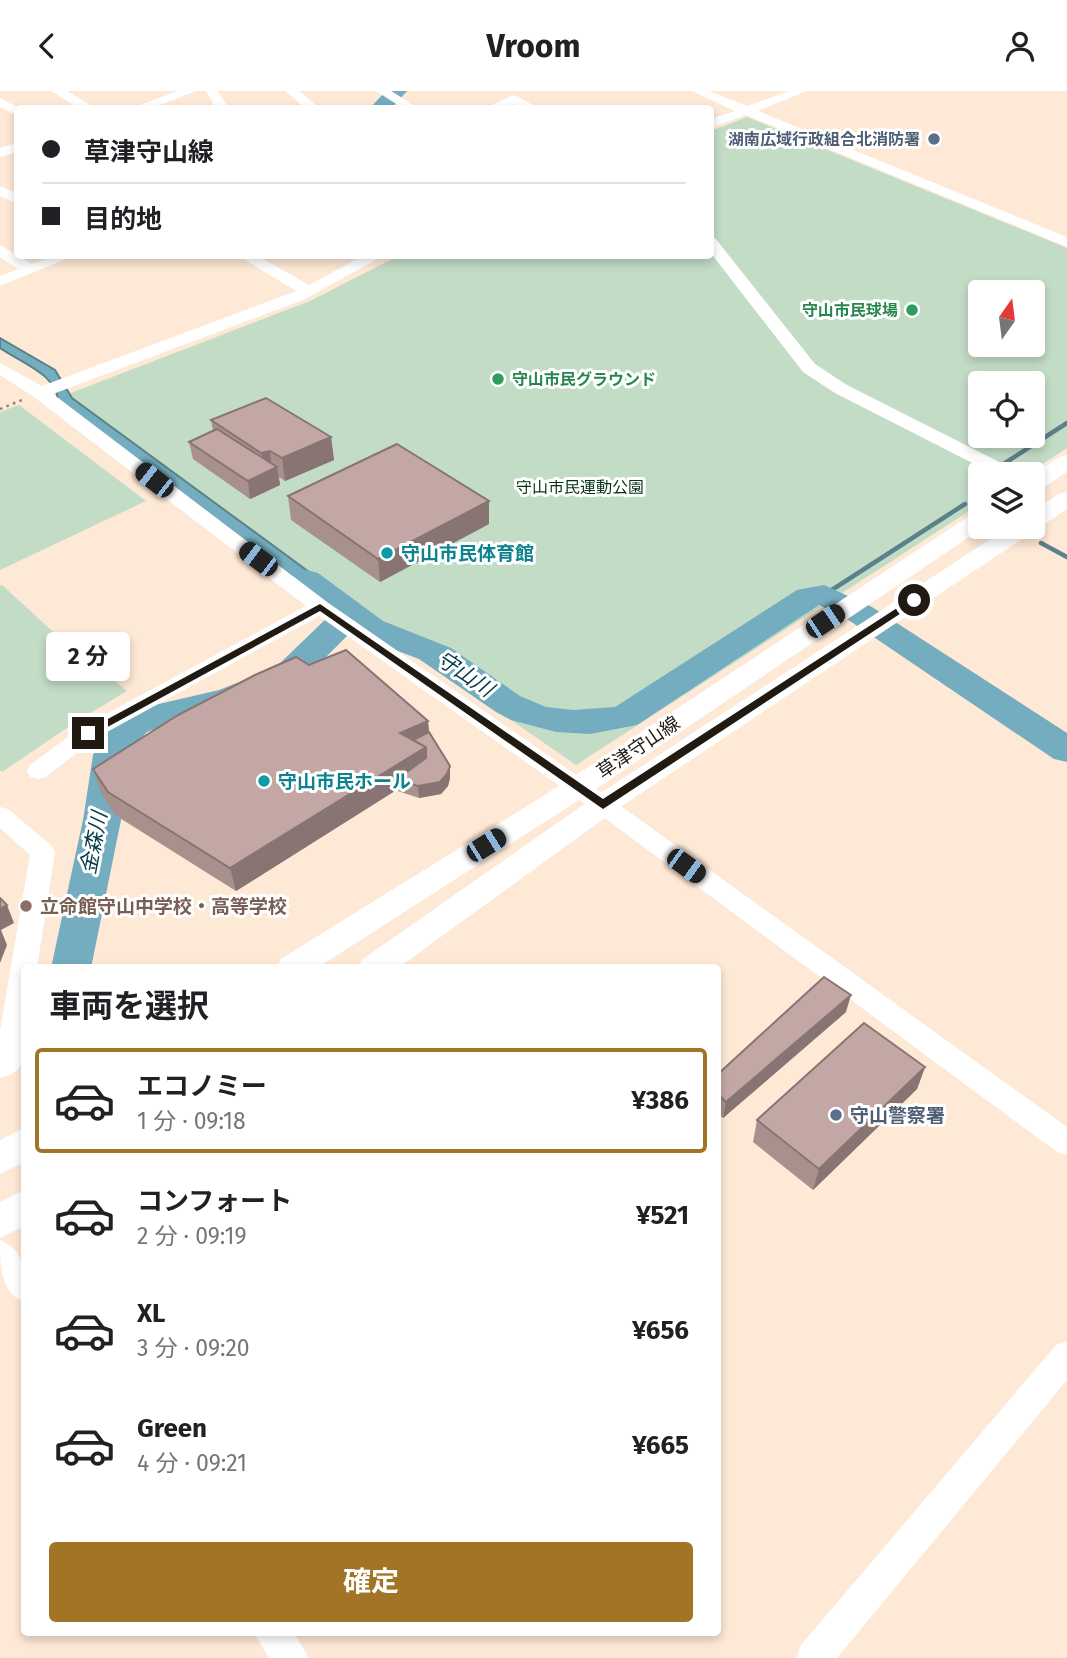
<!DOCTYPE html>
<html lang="ja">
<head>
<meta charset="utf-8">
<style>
	body { margin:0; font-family:"Fira Sans","Noto Sans JP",sans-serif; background:#f6f6f6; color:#202124; height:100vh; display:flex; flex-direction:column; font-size:26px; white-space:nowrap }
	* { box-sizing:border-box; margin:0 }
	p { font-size:23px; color:#757577 }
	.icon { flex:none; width:38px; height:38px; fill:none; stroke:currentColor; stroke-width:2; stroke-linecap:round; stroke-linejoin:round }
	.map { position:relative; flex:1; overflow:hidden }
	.details { position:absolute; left:21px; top:873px; width:700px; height:672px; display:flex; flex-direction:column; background:#fff; border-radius:7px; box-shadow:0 4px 10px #0003 }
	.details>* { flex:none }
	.banner { position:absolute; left:14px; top:14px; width:700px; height:154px; border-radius:7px; box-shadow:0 4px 10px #0003; display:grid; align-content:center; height:154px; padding:0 28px; background:#fff }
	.needle { width:46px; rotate:14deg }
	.tools { position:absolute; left:968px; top:189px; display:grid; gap:14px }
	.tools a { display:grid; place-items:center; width:77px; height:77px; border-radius:7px; background:#fff; box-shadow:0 4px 10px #0003; font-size:35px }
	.end { position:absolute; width:32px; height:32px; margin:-16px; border:9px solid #211a13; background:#fff; box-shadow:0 0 0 4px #fff }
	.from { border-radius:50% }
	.bubble { position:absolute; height:49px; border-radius:7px; background:#fff; box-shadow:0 4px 10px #0003; font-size:23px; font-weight:700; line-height:49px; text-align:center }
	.car { position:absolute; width:21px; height:42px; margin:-21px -10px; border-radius:9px; box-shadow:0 0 5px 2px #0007; background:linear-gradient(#222 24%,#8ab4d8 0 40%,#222 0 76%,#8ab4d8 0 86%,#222 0) }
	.banner b { display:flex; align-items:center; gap:24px; height:66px; font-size:26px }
	.banner b+b { border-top:2px solid #e0e0e0 }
	.banner i { width:18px; height:18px; background:#202124 }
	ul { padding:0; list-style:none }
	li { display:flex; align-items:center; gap:21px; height:105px; margin:0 14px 10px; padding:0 14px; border:4px solid transparent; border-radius:7px }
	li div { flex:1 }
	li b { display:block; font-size:26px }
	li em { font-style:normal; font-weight:700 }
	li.selected { border-color:#a27526 }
	li>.icon { width:63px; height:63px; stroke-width:1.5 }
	h2 { padding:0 28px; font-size:32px; line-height:84px }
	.cta { display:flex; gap:14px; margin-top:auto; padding:14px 28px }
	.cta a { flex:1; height:80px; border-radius:7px; background:#a27526; color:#fff; font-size:28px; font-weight:700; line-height:80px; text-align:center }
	header { display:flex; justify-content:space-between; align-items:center; height:91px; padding:0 28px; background:#fff; font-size:32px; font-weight:700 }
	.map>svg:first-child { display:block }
	.green { fill:#c3dcc6; fill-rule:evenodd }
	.water { fill:#74adbf; stroke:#5b818b; stroke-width:2 }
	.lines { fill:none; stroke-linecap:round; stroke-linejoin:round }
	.stream { stroke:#5b818b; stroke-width:4.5 }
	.river { fill:#74adbf; fill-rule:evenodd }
	.path { stroke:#8e8073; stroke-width:2.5; stroke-dasharray:2.5 4.5; stroke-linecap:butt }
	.minor { fill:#fff; fill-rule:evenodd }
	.major { fill:#fff; fill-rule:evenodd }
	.wall { fill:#a8908d }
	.shaded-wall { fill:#887573 }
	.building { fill:#c3a7a4; stroke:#887573; stroke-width:2 }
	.route { fill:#211a13 }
	.service-dot { fill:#5c6f8a; stroke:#fff; stroke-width:2.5 }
	.leisure-dot { fill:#2e9e5b; stroke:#fff; stroke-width:2.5 }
	.culture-dot { fill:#0f9aa8; stroke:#fff; stroke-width:2.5 }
	.education-dot { fill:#8d6e63; stroke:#fff; stroke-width:2.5 }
	.labels { text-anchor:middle; stroke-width:6; stroke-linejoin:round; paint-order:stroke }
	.far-service-label { font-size:16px; font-weight:bold; fill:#4e5e75; stroke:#fff; text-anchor:end }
	.far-leisure-label { font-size:16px; font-weight:bold; fill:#27864d; stroke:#fff; text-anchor:end }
	.far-park-label { font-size:16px; fill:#043312; stroke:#fff }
	.culture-label { font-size:19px; font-weight:bold; fill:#0d838f; stroke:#fff; text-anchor:start }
	.street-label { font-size:19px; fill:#211a13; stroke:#fff }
	.education-label { font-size:19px; font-weight:bold; fill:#785e54; stroke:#fff; text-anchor:start }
	.service-label { font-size:19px; font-weight:bold; fill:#4e5e75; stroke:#fff; text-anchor:start }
	.water-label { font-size:21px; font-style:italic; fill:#033a47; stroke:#fff }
</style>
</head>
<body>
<header><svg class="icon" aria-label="back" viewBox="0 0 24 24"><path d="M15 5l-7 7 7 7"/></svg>Vroom<svg class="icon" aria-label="person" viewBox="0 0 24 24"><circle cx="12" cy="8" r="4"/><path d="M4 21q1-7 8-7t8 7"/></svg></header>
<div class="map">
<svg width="1067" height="1567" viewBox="0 0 1067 1567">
	<rect width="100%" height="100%" fill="#fee8d6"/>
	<g class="green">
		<path d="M747,26L1067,157V357L1027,383H980V413L576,674L50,310L310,210L398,165L710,164L711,40ZM980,201H1032V254H980ZM980,292H1032V345H980Z"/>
		<polygon points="19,314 146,410 0,479 0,321"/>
		<polygon points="2,494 50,538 127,600 77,630 2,681 0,679 0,495"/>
	</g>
	<path class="water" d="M0,247L55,279L72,307L354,514L343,523L58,312C59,284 20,271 0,257Z"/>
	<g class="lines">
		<g class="stream">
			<polyline points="988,383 1067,332"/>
			<polyline points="1041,452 1067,466"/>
			<polyline points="824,504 965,413"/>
		</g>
		<g class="river">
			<polygon points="386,0 407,0 391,18 369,18"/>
			<polygon points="307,479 318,482 383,530 451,557 520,605 546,616 573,619 615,616 797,499 824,494 872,516 1067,642 1067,671 1054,668 850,530 819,514 637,634 590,643 556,641 511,629 496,621 419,568 369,549 352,540 299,593 239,617 166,634 147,641 135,653 129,664 121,729 91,877 51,877 83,729 93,664 109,638 123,625 146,616 219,599 275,577 330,524 291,489 296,482"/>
		</g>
		<polyline class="path" points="0,318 22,309"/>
		<g class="minor">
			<polygon points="51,0 67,0 97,18 80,18"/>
			<polygon points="177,0 196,0 150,18 130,18"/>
			<polygon points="206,0 218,0 229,18 216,18"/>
			<polygon points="285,0 299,0 321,18 306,18"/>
			<polygon points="376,0 391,0 420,18 404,18"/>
			<polygon points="692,0 709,0 747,15 789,0 807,0 758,20 1067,146 1067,156 746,24 710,37 710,28 735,20"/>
			<polygon points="514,4 542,18 524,18 514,13 502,18 483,18"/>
			<polygon points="0,7 21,18 18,18 18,25 0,16"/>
			<polygon points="18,52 18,61 0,66 0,57"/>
			<polygon points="0,95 18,103 18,113 0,105"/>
			<polygon points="710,146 715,147 815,273 847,294 1015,379 1017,383 994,383 835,302 803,281 710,161"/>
			<polygon points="0,154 32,173 54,164 76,164 0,195 0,185 18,178 0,166"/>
			<polygon points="237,164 256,164 309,194 365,164 385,164 303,209 53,303 327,511 611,708 1067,1036 1067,1064 1057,1061 595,720 319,525 96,647 46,686 38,688 30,686 27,680 30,674 80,637 306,515 34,306 0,284 0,272 42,295 296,200"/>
			<path d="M0,716L8,718L52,755L55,761L37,877H24C24,899 31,959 19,977C15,983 7,985 0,987V939L30,764L0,737Z"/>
			<path d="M0,1149C28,1160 24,1186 24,1211C0,1202 0,1174 0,1149Z"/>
			<polygon points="1067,1250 1067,1289 837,1567 796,1567 801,1554 1056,1254"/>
			<polygon points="254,1542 294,1542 309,1567 269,1567"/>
		</g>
		<g class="major">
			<polygon points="1067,364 1067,381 1040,399 1032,401 1032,384 1059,366"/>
			<polygon points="1067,401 1067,418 613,721 398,877 358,877 363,868 593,707 1009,436 1032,436 1032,420 1059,403"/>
			<polygon points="980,421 980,436 984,436 587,704 317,877 276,877 281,868 567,690 972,423"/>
			<polygon points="24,1037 24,1071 0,1083 0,1049"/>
			<polygon points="24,1099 24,1135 0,1147 0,1111"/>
		</g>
	</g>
	<g class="wall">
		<polygon points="211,329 331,346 334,369 285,390 279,386 280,394 250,408 193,368 189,351 213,340"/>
		<polygon points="288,405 489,410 489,433 380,491 291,429"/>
		<polygon points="309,574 428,630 429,641 450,675 450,687 448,695 441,703 419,707 398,700 398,698 236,800 115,724 101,702 93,678"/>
		<polygon points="846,921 723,1027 718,1023 718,983"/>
		<polygon points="925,976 917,998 813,1099 753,1051 757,1029"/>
	</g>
	<g class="shaded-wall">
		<polygon points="331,346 334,369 285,390 282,367"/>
		<polygon points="270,360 272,378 277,376 280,394 250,408 248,390 264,382 261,362"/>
		<polygon points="489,410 489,433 380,491 378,468"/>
		<polygon points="428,630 430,654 404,653 400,642"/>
		<polygon points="426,656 427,679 397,688 398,698 236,800 230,777"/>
		<polygon points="450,675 450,687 448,695 441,703 419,707 418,695"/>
		<polygon points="7,814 14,832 1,839 7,854 0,872 0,818"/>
		<polygon points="851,904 846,921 723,1027 726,1011"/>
		<polygon points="925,976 917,998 813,1099 819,1078"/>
	</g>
	<g class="building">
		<polygon points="266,307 331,346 282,367 270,360 261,362 211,329"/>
		<polygon points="217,338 277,376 248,390 189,351"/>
		<polygon points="397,353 489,410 378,468 288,405"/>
		<polygon points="346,559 428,630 400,642 426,656 230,777 108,701 93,678 178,624 255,584 296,566 309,574"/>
		<polygon points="429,641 450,675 447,683 440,691 418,695 397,688 426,667 426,656 413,649"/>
		<polygon points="0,807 7,814 0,818"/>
		<polygon points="824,886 851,904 726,1011 718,1003 718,983"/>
		<polygon points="864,932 925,976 819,1078 757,1029"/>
	</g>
	<polygon class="route" points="914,506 918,507 918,511 603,718 320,520 91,645 82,642 320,513 603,708"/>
	<g class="service-dot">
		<circle cx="934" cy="48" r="7"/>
		<circle cx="836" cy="1024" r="7"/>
	</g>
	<g class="leisure-dot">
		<circle cx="912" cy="219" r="7"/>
		<circle cx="498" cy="288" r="7"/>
	</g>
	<g class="culture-dot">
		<circle cx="387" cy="462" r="7"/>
		<circle cx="264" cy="690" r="7"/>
	</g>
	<circle class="education-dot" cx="26" cy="815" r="7"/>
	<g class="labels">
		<g class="far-service-label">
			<text x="920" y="54">湖南広域行政組合北消防署</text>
		</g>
		<g class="far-leisure-label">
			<text x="898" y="225">守山市民球場</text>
			<text x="512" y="294" text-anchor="start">守山市民グラウンド</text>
		</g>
		<g class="far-park-label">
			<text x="580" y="402">守山市民運動公園</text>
		</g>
		<g class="culture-label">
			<text x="401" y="469">守山市民体育館</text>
			<text x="278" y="697">守山市民ホール</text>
		</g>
		<g class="street-label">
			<text transform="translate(638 656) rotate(-34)" y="7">草津守山線</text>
		</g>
		<g class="education-label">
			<text x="40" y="822">立命館守山中学校・高等学校</text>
		</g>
		<g class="service-label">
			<text x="850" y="1031">守山警察署</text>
		</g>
		<g class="water-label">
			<text transform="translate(465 583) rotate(34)" y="7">守山川</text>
			<text transform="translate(94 752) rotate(-79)" y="7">金森川</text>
		</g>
	</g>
</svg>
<div class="tools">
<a><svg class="needle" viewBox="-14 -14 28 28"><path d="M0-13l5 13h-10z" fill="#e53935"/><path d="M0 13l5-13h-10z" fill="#757577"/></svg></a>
<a><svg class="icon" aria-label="locate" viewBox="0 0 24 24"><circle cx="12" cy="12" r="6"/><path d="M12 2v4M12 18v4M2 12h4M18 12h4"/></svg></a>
<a><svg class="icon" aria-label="layers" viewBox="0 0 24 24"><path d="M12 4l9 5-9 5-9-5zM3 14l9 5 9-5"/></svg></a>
</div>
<i class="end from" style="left:914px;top:509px"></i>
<i class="end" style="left:88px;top:642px"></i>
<div class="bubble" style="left:46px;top:541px;width:84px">2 分</div>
<i class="car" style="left:154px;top:389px;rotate:308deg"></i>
<i class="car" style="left:258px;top:468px;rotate:307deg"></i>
<i class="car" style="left:825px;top:530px;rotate:56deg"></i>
<i class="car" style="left:486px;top:754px;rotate:58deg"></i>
<i class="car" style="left:686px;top:775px;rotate:126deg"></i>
<div class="banner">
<b><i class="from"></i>草津守山線</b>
<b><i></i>目的地</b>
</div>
<section class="details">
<h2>車両を選択</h2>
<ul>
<li class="selected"><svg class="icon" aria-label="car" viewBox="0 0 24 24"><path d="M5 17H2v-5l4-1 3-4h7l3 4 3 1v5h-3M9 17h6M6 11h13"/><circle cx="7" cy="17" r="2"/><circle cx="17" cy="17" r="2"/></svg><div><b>エコノミー</b><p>1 分 · 09:18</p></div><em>¥386</em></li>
<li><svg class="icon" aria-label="car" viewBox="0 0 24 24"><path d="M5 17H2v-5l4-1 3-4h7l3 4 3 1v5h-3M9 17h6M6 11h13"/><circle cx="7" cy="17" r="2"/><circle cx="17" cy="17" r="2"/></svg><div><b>コンフォート</b><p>2 分 · 09:19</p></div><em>¥521</em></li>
<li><svg class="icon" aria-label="car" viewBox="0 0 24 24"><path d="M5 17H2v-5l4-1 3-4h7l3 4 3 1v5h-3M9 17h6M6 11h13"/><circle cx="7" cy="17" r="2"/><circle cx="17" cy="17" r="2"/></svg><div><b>XL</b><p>3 分 · 09:20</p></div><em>¥656</em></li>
<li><svg class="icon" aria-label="car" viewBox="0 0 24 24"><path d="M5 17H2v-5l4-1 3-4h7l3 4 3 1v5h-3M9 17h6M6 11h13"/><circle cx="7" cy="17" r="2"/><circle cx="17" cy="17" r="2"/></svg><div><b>Green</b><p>4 分 · 09:21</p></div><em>¥665</em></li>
</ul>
<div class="cta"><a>確定</a></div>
</section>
</div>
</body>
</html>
